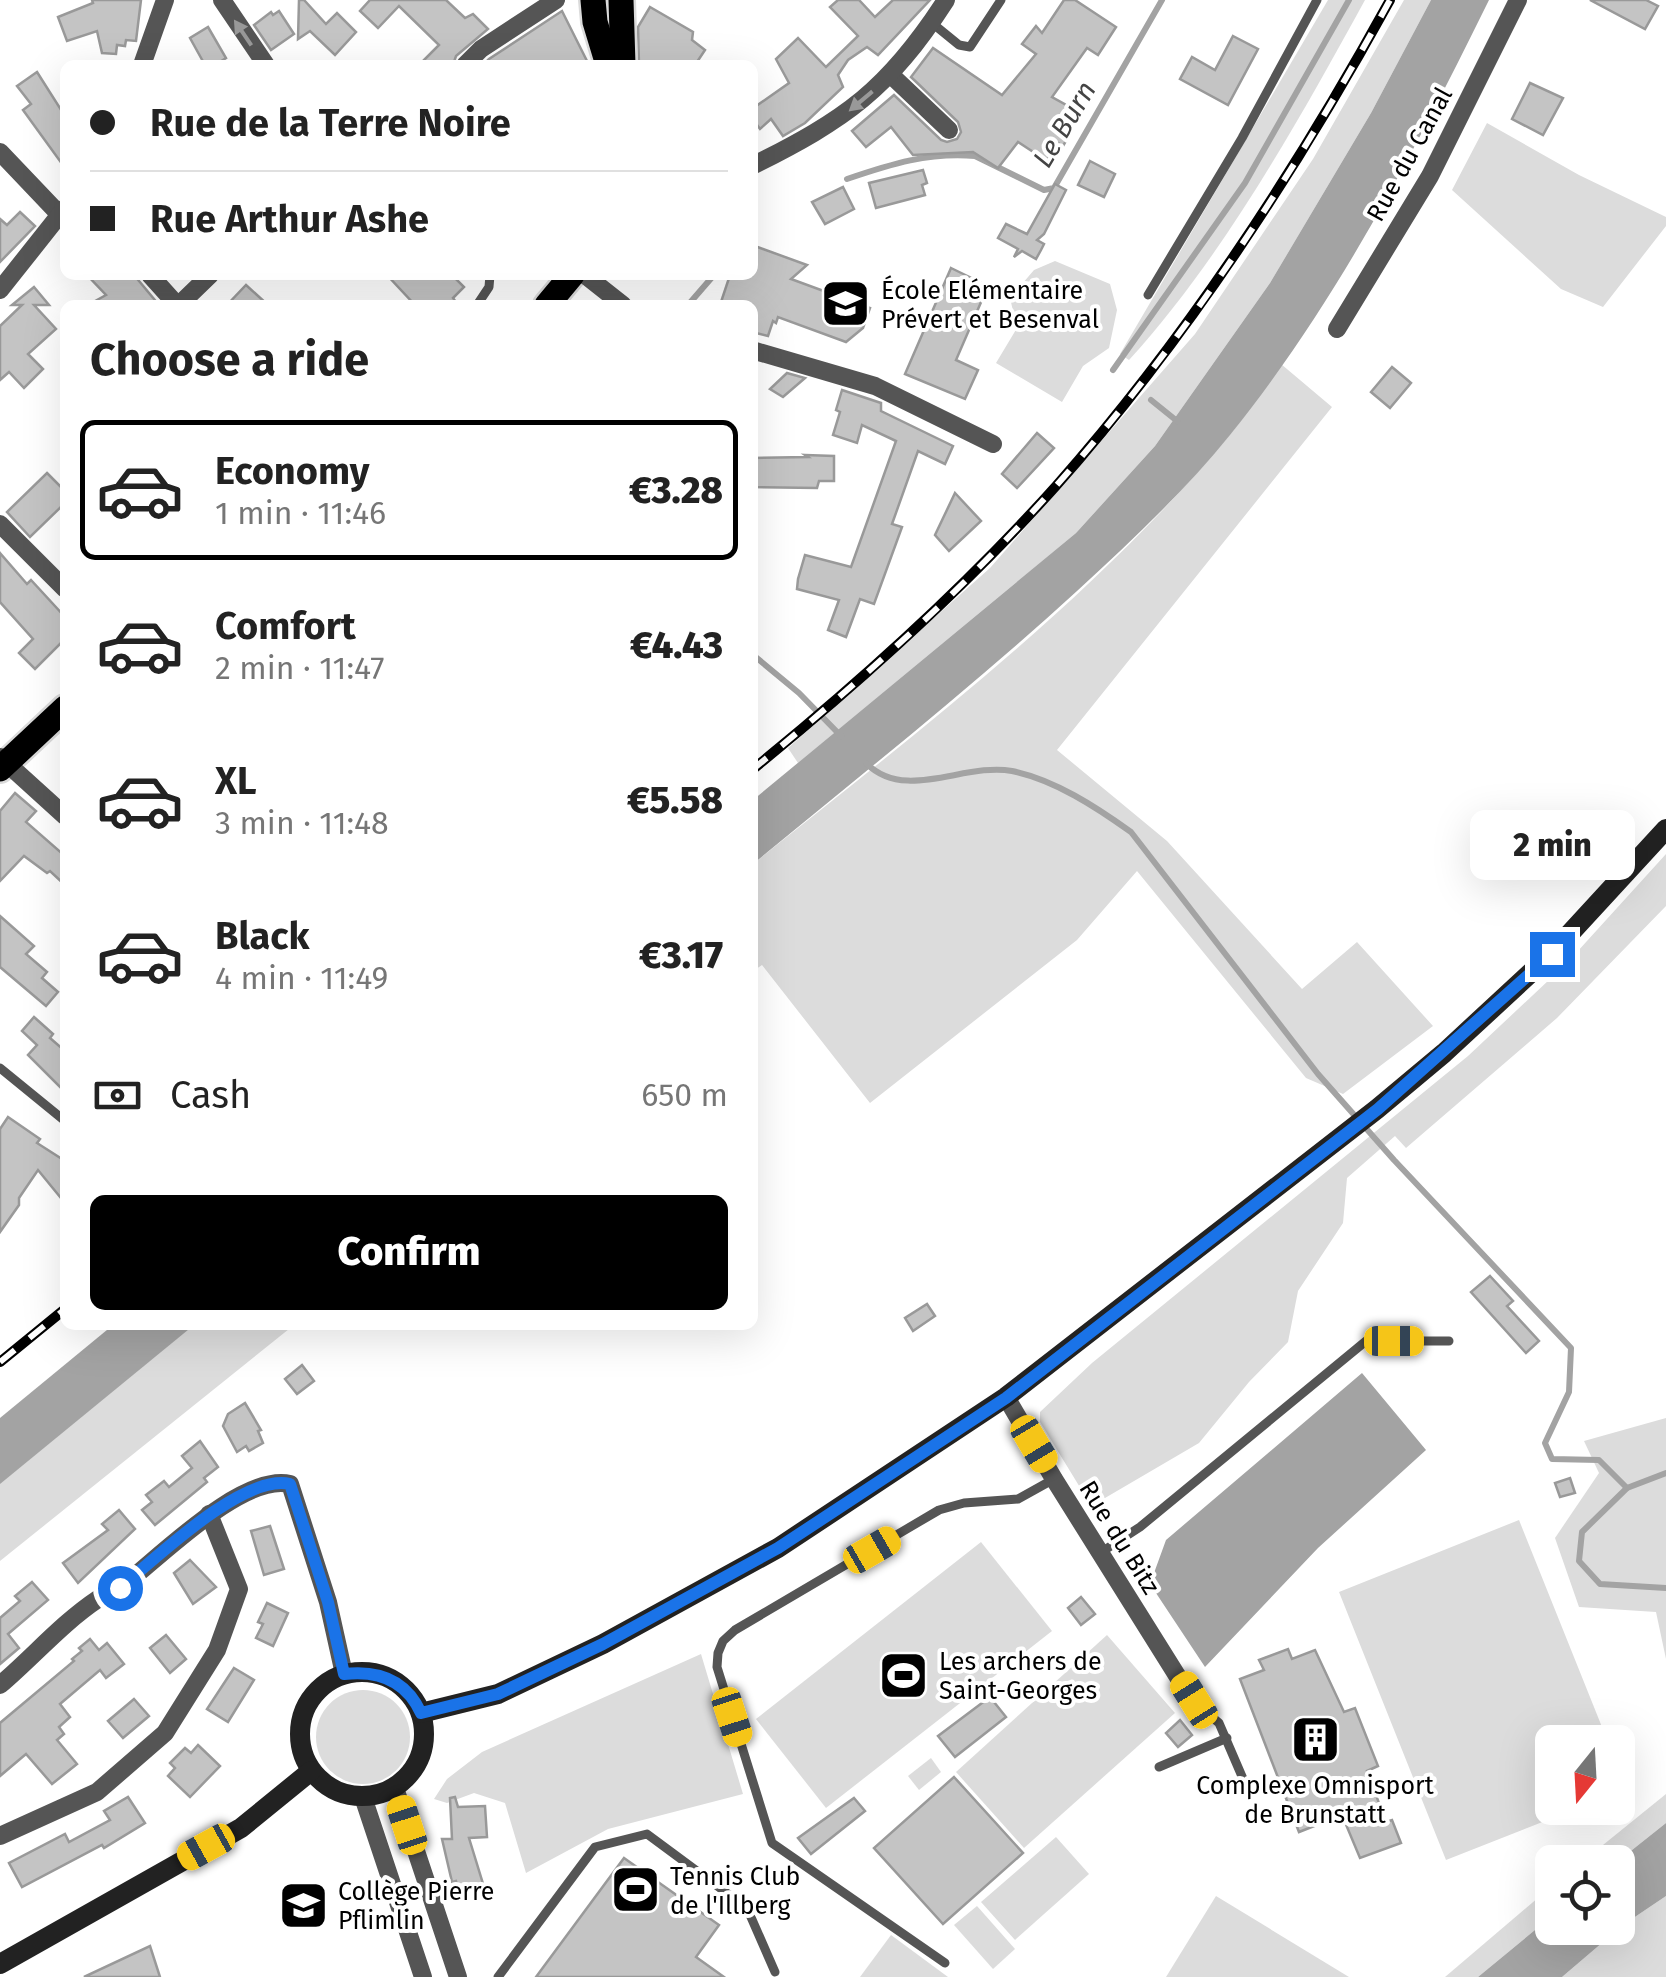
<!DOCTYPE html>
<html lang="en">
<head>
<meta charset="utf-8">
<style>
	body { margin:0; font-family:"Fira Sans",sans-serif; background:#f2f2f2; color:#222; height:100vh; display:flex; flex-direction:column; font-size:38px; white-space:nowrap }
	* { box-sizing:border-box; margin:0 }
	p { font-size:32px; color:#767676 }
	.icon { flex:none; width:55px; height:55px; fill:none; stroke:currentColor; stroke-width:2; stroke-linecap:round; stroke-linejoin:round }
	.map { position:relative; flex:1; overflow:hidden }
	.sheet { position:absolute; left:60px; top:300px; width:698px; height:1030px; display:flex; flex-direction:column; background:#fff; border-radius:15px; box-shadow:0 10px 40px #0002 }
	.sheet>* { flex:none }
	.top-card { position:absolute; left:60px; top:60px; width:698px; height:220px; border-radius:15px; box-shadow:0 10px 40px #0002; display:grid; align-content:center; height:220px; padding:0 30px; background:#fff }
	.needle { width:65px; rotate:198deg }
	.tools { position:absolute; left:1535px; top:1725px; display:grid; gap:20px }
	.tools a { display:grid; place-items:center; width:100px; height:100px; border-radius:15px; background:#fff; box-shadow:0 10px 40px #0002; font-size:50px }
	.end { position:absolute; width:45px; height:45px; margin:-22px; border:12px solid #1a73e8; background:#fff; box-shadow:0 0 0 5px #fff }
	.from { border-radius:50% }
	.bubble { position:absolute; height:70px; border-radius:15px; background:#fff; box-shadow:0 10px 40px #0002; font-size:32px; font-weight:800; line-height:70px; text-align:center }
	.car { position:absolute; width:30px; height:60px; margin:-30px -15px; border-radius:12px; box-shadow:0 0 8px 2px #0007; background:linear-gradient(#f5c518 24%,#345 0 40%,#f5c518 0 76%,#345 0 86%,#f5c518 0) }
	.top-card b { display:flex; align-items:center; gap:35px; height:95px; font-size:38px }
	.top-card b+b { border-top:2px solid #e0e0e0 }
	.top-card i { width:25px; height:25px; background:#222 }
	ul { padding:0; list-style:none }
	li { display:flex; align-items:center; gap:30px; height:140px; margin:0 20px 15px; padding:0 10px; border:5px solid transparent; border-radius:15px }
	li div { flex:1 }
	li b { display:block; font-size:38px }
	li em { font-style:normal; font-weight:800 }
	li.selected { border-color:#000 }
	li>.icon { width:90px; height:90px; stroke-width:1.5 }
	h2 { padding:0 30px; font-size:45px; line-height:120px }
	.pay { display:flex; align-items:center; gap:25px; height:110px; padding:0 30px; font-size:38px }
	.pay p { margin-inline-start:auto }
	.primary-button { display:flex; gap:20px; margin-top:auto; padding:20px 30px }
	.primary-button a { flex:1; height:115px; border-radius:15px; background:#000; color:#fff; font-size:40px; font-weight:800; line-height:115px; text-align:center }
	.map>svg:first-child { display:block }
	.green { fill:#dcdcdc }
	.water { fill:#a3a3a3 }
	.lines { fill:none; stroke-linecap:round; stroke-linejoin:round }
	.stream { stroke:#a3a3a3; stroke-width:6 }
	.building { fill:#c4c4c4; stroke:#999; stroke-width:2.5 }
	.primary-casing { stroke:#dbdbdb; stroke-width:30 }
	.lane { stroke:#555; stroke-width:9 }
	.street { stroke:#555; stroke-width:18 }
	.secondary { stroke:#222; stroke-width:20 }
	.primary { stroke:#000; stroke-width:25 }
	.rail-casing { stroke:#000; stroke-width:10 }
	.rail { stroke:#fff; stroke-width:6; stroke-dasharray:19; stroke-linecap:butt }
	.oneway { fill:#999 }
	.route { stroke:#1a73e8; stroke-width:12 }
	.labels { text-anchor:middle; stroke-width:8; stroke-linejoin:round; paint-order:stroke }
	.street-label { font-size:25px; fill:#000; stroke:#fff }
	.poi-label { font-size:25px; fill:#000; stroke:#fff; text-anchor:start }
	.water-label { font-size:28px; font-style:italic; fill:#444; stroke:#fff }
</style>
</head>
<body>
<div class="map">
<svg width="1666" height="1977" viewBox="0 0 1666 1977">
	<rect width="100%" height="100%" fill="#fff"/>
	<g class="green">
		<path d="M1328,0H1365C1298,122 1223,257 1129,360L1120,354Z"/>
		<polygon points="1404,0 1431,0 1371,113 1270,283 1155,446 1076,533 798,763 788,748 990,568 1195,334 1313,159"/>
		<polygon points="1487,123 1579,175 1666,217 1666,226 1603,307 1561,289 1452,190"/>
		<polygon points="1055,261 1110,284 1117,310 1109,348 1083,366 1062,402 996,363 1017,328 1010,298 1034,270"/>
		<path d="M1281,364L1332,407L1057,750L1167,841L1302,989L1357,942L1433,1026L1343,1094L1306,1078L1137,871L1077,940L870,1103L762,965L753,971V864C915,734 1093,599 1227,438C1247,415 1263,388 1281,364Z"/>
		<polygon points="1666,854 1666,906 1557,1018 1406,1148 1395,1136 1347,1178 1343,1223 1298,1291 1288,1342 1249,1382 1199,1443 1105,1498 1081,1489 1040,1422 1040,1412 1092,1363 1468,1056 1567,963"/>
		<polygon points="193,1325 294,1325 0,1561 0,1483"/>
		<polygon points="1666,1418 1666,1659 1656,1612 1579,1607 1555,1538 1599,1473 1584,1441"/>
		<polygon points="1519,1520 1608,1742 1552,1742 1552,1808 1578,1808 1446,1860 1339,1592"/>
		<polygon points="981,1542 1052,1631 826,1808 756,1719"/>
		<polygon points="1107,1635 1175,1713 1024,1848 956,1772"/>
		<polygon points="701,1654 743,1794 608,1829 526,1873 505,1803 474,1793 447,1803 434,1799 447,1779 482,1752"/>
		<circle cx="363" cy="1737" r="47"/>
		<polygon points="931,1758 941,1772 919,1790 908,1776"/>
		<polygon points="1666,1794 1666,1823 1617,1862 1582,1862"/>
		<polygon points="1056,1837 1089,1874 1015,1940 981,1902"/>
		<polygon points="1552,1886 1552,1916 1478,1977 1445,1977"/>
		<polygon points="1216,1896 1349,1977 1166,1977"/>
		<polygon points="1666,1896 1666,1977 1562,1977 1623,1925"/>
		<polygon points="977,1906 1015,1949 993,1969 954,1925"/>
		<polygon points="891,1935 948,1977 860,1977"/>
	</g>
	<g class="water">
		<path d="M1431,0H1489C1414,152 1337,302 1230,435C1185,491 1130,542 1077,591C972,687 862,774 753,864V800L1076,533L1155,446L1270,283L1371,113Z"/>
		<polygon points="113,1325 194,1325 0,1484 0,1418"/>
		<polygon points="1362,1373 1426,1450 1318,1548 1205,1667 1150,1584 1166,1540"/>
		<polygon points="1666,1823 1666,1896 1623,1925 1562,1977 1478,1977 1552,1916 1552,1928 1618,1928 1617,1862"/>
	</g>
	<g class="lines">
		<g class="stream">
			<path d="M847,179C891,164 929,152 975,156L1044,190L1054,188L1162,0"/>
			<polyline points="688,305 714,275"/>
			<polyline points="1113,370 1245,183 1349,0"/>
			<polyline points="1151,400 1177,421"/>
			<polyline points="752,654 799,693 841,736"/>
			<path d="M867,764C906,802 965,762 1012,771C1055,780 1096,807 1131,832L1318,1074L1394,1160L1571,1348L1569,1392L1545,1443L1552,1459L1599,1460L1627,1488"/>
			<polyline points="1666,1473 1627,1488 1582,1532 1579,1561 1600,1584 1666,1588"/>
		</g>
	</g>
	<g class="building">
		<polygon points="92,0 141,0 136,41 126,40 125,46 117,45 116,54 102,53 97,31 67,41 58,17 93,3"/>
		<polygon points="299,0 304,0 326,24 337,13 356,32 335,55 310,31 298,39"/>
		<polygon points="370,0 446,0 465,18 473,14 488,29 456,56 453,65 419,65 439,45 399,6 378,28 360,11"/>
		<polygon points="838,0 859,0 875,17 893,0 930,0 878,55 867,47 848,60 838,75 843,87 805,123 783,136 771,119 760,129 752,118 752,109 789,83 776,59 798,38 826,67 858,36 830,7"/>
		<polygon points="1064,0 1075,0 1116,27 1098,55 1087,48 1052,97 1077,111 1068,125 1073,129 1063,146 1058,143 1047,161 1018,142 998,168 973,152 913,155 891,127 866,147 852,131 894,95 941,140 947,142 957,139 961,132 958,122 911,77 933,48 1002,95 1036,54 1022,44 1036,26 1042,33"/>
		<polygon points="1590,0 1646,0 1658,6 1645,29"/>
		<polygon points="650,7 693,32 692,40 705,50 695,65 639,65 638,27"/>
		<polygon points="279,11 294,34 271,50 254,25 271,12 273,15"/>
		<polygon points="562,11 589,65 483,65 489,59"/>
		<polygon points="208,27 226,58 215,65 205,65 190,38"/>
		<polygon points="1233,36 1258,49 1228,105 1180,79 1192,57 1215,70"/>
		<polygon points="37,72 65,116 65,168 23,110 31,104 17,86"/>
		<polygon points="1530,83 1563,98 1543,135 1512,119"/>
		<polygon points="1090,161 1115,174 1104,197 1078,185"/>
		<polygon points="923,170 927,183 922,185 925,195 876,208 869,183"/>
		<polygon points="1055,184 1066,190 1044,234 1037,240 1044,244 1041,250 1036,259 1022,251 1014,257 1018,249 998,238 1006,224 1027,234"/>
		<polygon points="843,187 854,209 825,224 812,202"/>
		<polygon points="20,212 35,226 0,262 0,219 7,225"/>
		<polygon points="752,245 807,265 791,279 870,308 863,328 846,342 778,317 776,323 773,321 768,336 752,332 752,305 720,305 730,275 752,275"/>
		<polygon points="951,268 988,286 956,360 978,370 965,399 905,374"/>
		<polygon points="87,275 134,275 159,305 88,305 106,295"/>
		<polygon points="387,275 452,275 464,287 453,298 458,305 415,305"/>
		<polygon points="246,285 268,305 227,305"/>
		<polygon points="34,287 49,305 34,305 56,329 28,354 43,369 24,388 9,372 0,380 0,326 22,305 12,305"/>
		<polygon points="1392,367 1411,383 1390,408 1371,392"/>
		<polygon points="787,373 805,378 783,397 770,389"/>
		<polygon points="842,390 881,403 881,411 953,446 945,464 918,451 892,524 902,527 874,604 860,599 846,637 828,630 839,600 797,589 798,579 805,555 851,567 896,441 862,425 857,443 833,435 840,412 836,410"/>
		<polygon points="1037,433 1054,448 1017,488 1002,474"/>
		<polygon points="805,455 834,456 834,481 819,481 817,488 752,487 752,458 808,457"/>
		<polygon points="47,473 65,491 65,503 30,537 7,512"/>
		<polygon points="955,493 981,521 949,551 935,535"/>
		<polygon points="0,553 27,584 31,580 65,617 65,639 35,669 19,653 33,639 0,602"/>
		<polygon points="15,793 36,811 26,822 65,856 65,885 50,871 47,873 24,856 0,881 0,811"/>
		<polygon points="0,916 34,946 26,954 47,972 42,978 58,992 46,1006 0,967"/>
		<polygon points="34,1017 53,1034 50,1038 65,1051 65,1092 28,1055 37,1045 22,1031"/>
		<polygon points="8,1117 40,1139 37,1143 65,1161 65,1203 38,1170 19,1198 19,1205 0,1232 0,1129"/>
		<polygon points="1490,1276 1513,1301 1507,1306 1539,1341 1526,1353 1471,1292"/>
		<polygon points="927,1304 935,1316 913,1331 905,1318"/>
		<polygon points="302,1365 314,1381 297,1394 285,1379"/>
		<polygon points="245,1403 261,1430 258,1431 263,1443 249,1451 246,1446 237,1452 223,1426 228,1414"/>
		<polygon points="200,1441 218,1467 204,1478 207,1482 155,1525 142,1510 152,1502 146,1495 164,1481 169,1487 192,1468 182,1456"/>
		<polygon points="1570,1478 1575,1493 1560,1497 1555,1483"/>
		<polygon points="119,1510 135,1529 78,1583 63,1563 108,1530 102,1524"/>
		<polygon points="270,1526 284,1569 264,1575 251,1531"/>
		<polygon points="190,1560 216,1587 193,1604 174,1573"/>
		<polygon points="32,1582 48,1600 8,1634 19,1648 0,1664 0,1618 20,1601 15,1596"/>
		<polygon points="1081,1597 1095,1614 1081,1625 1068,1608"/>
		<polygon points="267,1603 288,1613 273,1646 256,1638 263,1624 258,1622"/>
		<polygon points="166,1635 186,1659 170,1673 150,1648"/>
		<polygon points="90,1639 99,1650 107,1643 124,1664 106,1678 100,1670 60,1704 70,1717 59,1727 64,1734 57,1740 77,1764 52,1784 26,1754 0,1776 0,1723 74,1661 72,1659 82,1651 79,1648"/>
		<polygon points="1288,1649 1292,1659 1315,1650 1344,1712 1355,1708 1378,1766 1367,1771 1386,1822 1392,1820 1401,1843 1360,1858 1342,1815 1299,1832 1240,1679 1264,1670 1259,1660"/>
		<polygon points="234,1668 254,1680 228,1722 207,1709"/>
		<polygon points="990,1697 1006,1717 955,1757 938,1736"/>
		<polygon points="134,1699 149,1716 123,1738 108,1721"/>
		<polygon points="1180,1720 1192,1735 1178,1747 1166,1733"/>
		<polygon points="198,1745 220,1766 190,1797 168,1776 175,1768 170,1763 185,1748 191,1753"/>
		<polygon points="954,1777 1023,1853 943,1924 874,1848"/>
		<polygon points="128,1797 145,1823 104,1848 102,1845 22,1887 9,1863 65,1834 69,1842 110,1820 104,1811"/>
		<polygon points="455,1797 458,1807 485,1806 487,1837 469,1838 484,1887 460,1895 456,1881 452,1882 442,1839 452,1839 450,1798"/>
		<polygon points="854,1798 865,1811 811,1854 798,1838"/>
		<polygon points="624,1858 719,1925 696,1957 724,1977 536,1977"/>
		<polygon points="150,1946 160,1977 84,1977"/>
	</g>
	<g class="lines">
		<defs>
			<g id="primary">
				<polyline points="593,0 595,22 608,65"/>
				<polyline points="621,0 623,65"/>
				<polyline points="547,305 572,275"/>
				<polyline points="0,769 65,708"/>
			</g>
		</defs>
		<use href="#primary" class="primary-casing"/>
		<g class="lane">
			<polyline points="932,23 959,45 970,47 1001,0"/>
			<polyline points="1148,295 1242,138 1317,0"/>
			<polyline points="477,305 489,287 490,275"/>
			<polyline points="0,1068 65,1121"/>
			<polyline points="1100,1553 1140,1527 1366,1341 1449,1341"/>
			<polyline points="1193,1701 1219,1723 1247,1788"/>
			<polyline points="1159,1767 1227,1738"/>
			<polyline points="945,1963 772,1843 717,1667 718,1653 723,1641 735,1630 939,1510 964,1503 1018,1499 1054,1479"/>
			<polyline points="498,1977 595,1847 647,1834 747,1908 775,1972"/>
		</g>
		<g class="street">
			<polyline points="222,0 266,65"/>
			<polyline points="142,65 165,0"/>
			<polyline points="465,65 481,49 556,0"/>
			<polyline points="891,75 949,130"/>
			<polyline points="0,152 60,215"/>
			<path d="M752,166C846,119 888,90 946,0"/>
			<polyline points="150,275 177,305"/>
			<polyline points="585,275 623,305"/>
			<polyline points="0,290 65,208"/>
			<polyline points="179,305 210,275"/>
			<polyline points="1337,329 1430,176 1518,0"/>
			<polyline points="752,350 875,386 993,444"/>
			<polyline points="0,524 65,589"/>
			<polyline points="0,757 65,816"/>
			<polyline points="1006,1397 1054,1479 1193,1701"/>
			<path d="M0,1685C33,1657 62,1623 98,1599C106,1594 116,1591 125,1584C161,1556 243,1473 290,1484L328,1602L344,1674"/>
			<polyline points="395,1788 458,1977"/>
			<polyline points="363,1797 423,1977"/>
			<polyline points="0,1836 97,1792 165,1733 217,1650 239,1589 209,1514"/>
		</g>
		<g class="secondary">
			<circle cx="362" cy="1734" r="62"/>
			<polyline points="421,1713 498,1694 603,1644 778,1548 1006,1397 1377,1109 1444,1053 1551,954 1666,829"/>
			<polyline points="0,1964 241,1828 311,1771"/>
		</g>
		<use href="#primary" class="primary"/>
		<defs>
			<g id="rail">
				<path d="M752,770C860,682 963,590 1056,486C1187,338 1295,173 1390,0"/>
				<polyline points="0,1362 65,1309"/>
			</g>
		</defs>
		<use href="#rail" class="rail-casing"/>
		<use href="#rail" class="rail"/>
	</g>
	<defs><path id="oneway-solid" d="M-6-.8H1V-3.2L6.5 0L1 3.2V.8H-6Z" transform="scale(2.5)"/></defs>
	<g class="oneway">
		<use href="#oneway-solid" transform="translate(243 33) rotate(-124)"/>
		<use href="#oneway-solid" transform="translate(861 101) rotate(140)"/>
	</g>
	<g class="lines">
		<path class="route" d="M120,1588C156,1558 244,1473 290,1484L328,1602L344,1674C378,1670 406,1680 421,1713L498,1694L603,1644L778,1548L1006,1398L1378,1109L1552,954"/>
	</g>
	<defs>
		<symbol id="school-square" viewBox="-11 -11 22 22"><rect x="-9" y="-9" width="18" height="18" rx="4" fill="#000" stroke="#fff"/><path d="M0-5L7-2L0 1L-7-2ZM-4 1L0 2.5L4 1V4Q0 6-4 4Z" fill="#fff"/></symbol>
		<symbol id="stadium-square" viewBox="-11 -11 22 22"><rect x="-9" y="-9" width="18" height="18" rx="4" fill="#000" stroke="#fff"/><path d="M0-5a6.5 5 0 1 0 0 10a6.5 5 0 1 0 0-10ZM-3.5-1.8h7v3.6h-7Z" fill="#fff"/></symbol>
		<symbol id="building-square" viewBox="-11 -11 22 22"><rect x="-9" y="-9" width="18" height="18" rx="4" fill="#000" stroke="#fff"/><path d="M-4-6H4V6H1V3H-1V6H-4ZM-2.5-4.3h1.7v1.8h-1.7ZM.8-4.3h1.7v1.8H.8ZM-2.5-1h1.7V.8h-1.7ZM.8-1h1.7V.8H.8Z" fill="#fff"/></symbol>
	</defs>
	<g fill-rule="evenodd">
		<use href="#school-square" x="818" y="276" width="55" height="55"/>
		<use href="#stadium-square" x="876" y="1648" width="55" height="55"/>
		<use href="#building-square" x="1288" y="1712" width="55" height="55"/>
		<use href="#stadium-square" x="608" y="1862" width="55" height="55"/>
		<use href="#school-square" x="276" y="1878" width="55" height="55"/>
	</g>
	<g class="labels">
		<g class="street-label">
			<text transform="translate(1409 154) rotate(-61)" y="9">Rue du Canal</text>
			<text transform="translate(1120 1537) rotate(58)" y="9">Rue du Bitz</text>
		</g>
		<g class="poi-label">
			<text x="881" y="299">École Elémentaire<tspan x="881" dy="29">Prévert et Besenval</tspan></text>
			<text x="939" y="1670">Les archers de<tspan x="939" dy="29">Saint-Georges</tspan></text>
			<text x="1315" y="1794" text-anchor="middle">Complexe Omnisport<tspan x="1315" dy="29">de Brunstatt</tspan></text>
			<text x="670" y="1885">Tennis Club<tspan x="670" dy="29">de l'Illberg</tspan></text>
			<text x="338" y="1900">Collège Pierre<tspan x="338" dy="29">Pflimlin</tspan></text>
		</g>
		<g class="water-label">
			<text transform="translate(1064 124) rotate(-59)" y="10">Le Burn</text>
		</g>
	</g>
</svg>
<div class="tools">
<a><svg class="needle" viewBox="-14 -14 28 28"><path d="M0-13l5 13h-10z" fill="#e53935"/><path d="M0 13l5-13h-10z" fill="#767676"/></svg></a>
<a><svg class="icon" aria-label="locate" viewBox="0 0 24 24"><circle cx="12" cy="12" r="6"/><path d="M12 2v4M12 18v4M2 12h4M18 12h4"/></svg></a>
</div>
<i class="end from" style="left:120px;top:1588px"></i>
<i class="end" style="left:1552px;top:954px"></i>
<div class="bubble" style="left:1470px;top:810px;width:165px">2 min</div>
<i class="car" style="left:1394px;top:1341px;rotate:90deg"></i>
<i class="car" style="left:1034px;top:1444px;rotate:149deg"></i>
<i class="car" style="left:872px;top:1550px;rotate:60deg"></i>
<i class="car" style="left:1194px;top:1700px;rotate:328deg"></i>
<i class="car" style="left:732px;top:1717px;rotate:162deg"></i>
<i class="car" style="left:407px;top:1825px;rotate:342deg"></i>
<i class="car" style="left:206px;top:1847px;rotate:241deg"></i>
<div class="top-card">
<b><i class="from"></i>Rue de la Terre Noire</b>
<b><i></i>Rue Arthur Ashe</b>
</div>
<section class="sheet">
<h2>Choose a ride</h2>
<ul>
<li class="selected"><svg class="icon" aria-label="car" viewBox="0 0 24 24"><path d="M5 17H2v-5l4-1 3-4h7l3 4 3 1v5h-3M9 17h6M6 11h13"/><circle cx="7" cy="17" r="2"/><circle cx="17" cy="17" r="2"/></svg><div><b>Economy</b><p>1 min · 11:46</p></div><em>€3.28</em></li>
<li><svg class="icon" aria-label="car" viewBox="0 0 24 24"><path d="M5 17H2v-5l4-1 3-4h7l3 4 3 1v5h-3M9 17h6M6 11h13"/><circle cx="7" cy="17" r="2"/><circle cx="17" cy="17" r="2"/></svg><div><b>Comfort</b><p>2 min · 11:47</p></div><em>€4.43</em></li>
<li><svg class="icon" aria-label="car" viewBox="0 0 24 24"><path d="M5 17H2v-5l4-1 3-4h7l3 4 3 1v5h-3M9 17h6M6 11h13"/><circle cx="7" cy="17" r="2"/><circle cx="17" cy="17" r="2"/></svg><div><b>XL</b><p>3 min · 11:48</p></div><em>€5.58</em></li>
<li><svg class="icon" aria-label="car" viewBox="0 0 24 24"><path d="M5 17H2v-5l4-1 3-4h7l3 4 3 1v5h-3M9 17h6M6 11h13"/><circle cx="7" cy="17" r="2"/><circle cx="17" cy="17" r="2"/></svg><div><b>Black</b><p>4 min · 11:49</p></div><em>€3.17</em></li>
</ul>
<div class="pay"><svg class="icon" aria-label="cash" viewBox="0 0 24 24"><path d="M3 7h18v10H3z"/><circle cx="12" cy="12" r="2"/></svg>Cash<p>650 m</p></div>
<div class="primary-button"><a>Confirm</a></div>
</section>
</div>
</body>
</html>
